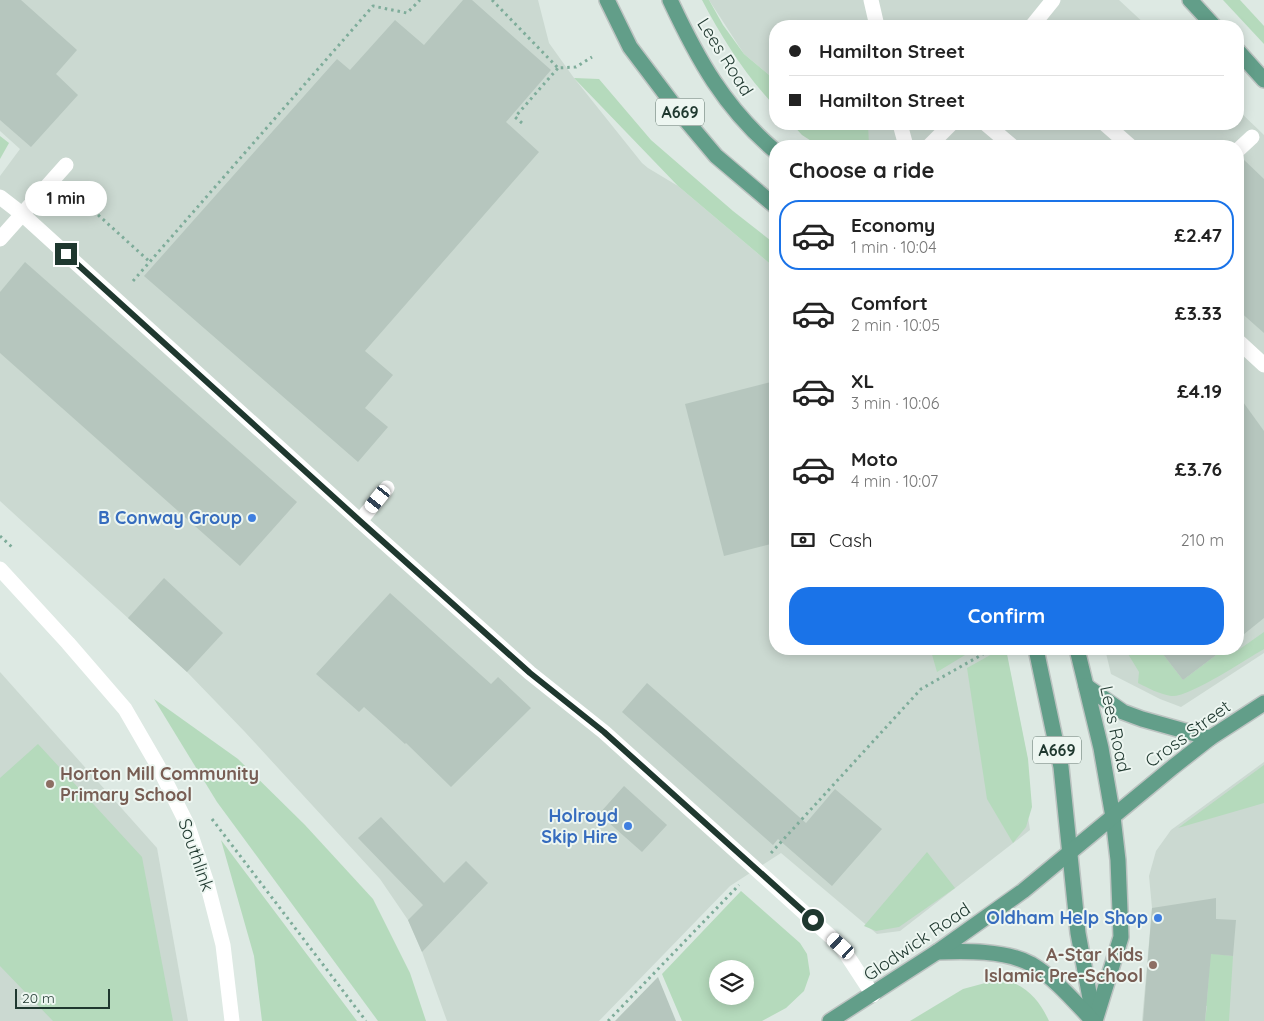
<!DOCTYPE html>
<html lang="en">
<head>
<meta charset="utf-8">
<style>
	body { margin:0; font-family:Quicksand,sans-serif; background:#f2f2f2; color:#222; height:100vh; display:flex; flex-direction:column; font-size:19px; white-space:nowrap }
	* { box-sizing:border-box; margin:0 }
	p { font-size:16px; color:#767676 }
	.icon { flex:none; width:28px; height:28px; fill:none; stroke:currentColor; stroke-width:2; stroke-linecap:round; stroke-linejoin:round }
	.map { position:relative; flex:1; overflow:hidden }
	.panel { position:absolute; left:769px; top:140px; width:475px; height:515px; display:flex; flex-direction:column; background:#fff; border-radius:20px; box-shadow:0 2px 12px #0003 }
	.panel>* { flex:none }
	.hud { position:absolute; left:769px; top:20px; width:475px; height:110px; border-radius:20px; box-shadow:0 2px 12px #0003; display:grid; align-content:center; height:110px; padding:0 20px; background:#fff }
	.buttons { position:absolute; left:709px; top:960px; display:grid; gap:10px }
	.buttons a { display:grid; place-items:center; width:45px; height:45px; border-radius:50%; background:#fff; box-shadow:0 2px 12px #0003; font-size:25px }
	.scale { position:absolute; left:15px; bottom:12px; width:95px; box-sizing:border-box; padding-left:5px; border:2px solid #1f382f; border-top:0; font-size:14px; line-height:18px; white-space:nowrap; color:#1f382f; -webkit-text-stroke:4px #edf6f1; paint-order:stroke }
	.end { position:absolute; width:22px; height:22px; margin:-11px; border:6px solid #1f382f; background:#fff; box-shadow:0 0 0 2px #fff }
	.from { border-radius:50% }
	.bubble { position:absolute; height:35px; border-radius:18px; background:#fff; box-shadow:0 2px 12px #0003; font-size:16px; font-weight:700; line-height:35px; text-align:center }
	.car { position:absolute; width:15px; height:30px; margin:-15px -8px; border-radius:6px; box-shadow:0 0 4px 1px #0007; background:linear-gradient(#fff 24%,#345 0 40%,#fff 0 76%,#345 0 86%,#fff 0) }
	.hud b { display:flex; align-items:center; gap:18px; height:48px; font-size:19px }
	.hud b+b { border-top:1px solid #e0e0e0 }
	.hud i { width:12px; height:12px; background:#222 }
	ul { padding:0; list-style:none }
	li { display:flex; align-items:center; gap:15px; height:70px; margin:0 10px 8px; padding:0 10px; border:2px solid transparent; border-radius:20px }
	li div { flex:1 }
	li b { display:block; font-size:19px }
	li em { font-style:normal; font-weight:700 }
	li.active { border-color:#1a73e8 }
	li>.icon { width:45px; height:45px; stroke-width:1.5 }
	h2 { padding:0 20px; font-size:22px; line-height:60px }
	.pay { display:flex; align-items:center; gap:12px; height:55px; padding:0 20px; font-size:19px }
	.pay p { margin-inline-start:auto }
	.button { display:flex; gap:10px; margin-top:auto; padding:10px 20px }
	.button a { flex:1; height:58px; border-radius:20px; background:#1a73e8; color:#fff; font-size:20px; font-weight:700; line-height:58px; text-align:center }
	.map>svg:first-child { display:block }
	.built { fill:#cbd9d1 }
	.green { fill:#b5dabc; fill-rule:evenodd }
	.building { fill:#b6c6be }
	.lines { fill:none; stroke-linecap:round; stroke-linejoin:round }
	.major-casing { stroke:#bcc3c1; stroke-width:18 }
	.path { stroke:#7eac9a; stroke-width:3; stroke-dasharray:2.5 4; stroke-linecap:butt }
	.minor { stroke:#fff; stroke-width:15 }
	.major { stroke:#629e89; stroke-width:15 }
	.route { stroke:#1f382f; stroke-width:6 }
	.shop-dot { fill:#3f7fe0; stroke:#edf6f1; stroke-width:2 }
	.education-dot { fill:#8d6e63; stroke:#edf6f1; stroke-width:2 }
	.labels { text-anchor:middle; stroke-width:4; stroke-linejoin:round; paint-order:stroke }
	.shield { fill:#edf6f1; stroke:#5d7169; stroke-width:1 }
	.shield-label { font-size:16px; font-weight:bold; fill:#1f382f }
	.street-label { font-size:18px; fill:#1f382f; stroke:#edf6f1 }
	.shop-label { font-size:18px; font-weight:bold; fill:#366cbe; stroke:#edf6f1; text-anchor:end }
	.education-label { font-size:18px; font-weight:bold; fill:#785e54; stroke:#edf6f1; text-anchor:start }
</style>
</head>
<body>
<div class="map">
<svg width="1264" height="1021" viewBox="0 0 1264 1021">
	<rect width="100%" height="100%" fill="#dde9e3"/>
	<g class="built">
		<polygon points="0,0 538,0 549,43 574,78 642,163 648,168 678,186 775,268 775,649 994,649 1009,692 1030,830 900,931 877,934 781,853 730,886 599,1021 447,1021 422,952 408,920 380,879 245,732 187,672 0,501 0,176 20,149 0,131"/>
		<polygon points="709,0 1119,0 1147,26 775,26 775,80 744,54"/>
		<polygon points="1238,110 1264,135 1264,653 1181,707 1160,699 1111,674 1105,649 1238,649 1238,146 843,146 822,124 1238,124"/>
		<polygon points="0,672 157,848 188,1021 0,1021"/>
		<polygon points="1264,762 1264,1021 1142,1021 1152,908 1149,876 1156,851 1171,830"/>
	</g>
	<g class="green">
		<path d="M702,0H709L723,25L744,54L775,80V106C745,75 722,38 702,0Z"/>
		<polygon points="1223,0 1240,0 1264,26 1264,44"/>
		<polygon points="574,78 599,79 651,140 733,211 775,244 775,268 678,186"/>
		<polygon points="792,124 868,124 869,146 819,146 802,135"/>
		<polygon points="0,136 9,143 0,159"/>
		<path d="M1264,632V649C1246,659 1189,698 1171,696C1159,694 1148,688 1138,683L1139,672L1125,649H1159L1183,680L1224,649H1234L1237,651Z"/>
		<polygon points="939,649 975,649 937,672 931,651"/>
		<polygon points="1001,649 1006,649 1028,759 1032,807 1026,827 1013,843 987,799 967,668"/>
		<polygon points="154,699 238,759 305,825 373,899 410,973 426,1021 378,1021 217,802"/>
		<polygon points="38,744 142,857 173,1021 53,1021 0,966 0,778"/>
		<polygon points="1264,765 1264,803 1178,828"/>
		<polygon points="221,840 357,1021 262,1021 254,956"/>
		<polygon points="927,852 955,888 899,927 876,931 864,926"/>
		<path d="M741,891L800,943L807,954L810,974L804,991L786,1008L762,1021H682L662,974ZM718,969H745V996H718Z"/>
		<polygon points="1195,952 1233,956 1229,1021 1205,1021 1207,1006 1190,1005 1191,998 1207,999 1210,960"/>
		<path d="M1000,979C1024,983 1039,999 1049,1021H910L963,989Z"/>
	</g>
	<g class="building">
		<polygon points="0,0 21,0 77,50 56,74 78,95 31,147 0,120"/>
		<polygon points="463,0 472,0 551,70 506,122 539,152 365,351 393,375 365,408 388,427 358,462 144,276 337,59 350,70 395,20 424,45"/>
		<polygon points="1242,158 1264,179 1264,333 1238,310 1238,159"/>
		<polygon points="25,262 297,502 240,566 0,353 0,292"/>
		<polygon points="775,381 775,543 724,556 685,404"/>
		<polygon points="1238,395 1264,431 1264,618 1238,639"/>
		<polygon points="164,578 223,633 187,672 128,618"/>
		<polygon points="390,593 491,684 498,677 531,708 451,787 406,743 405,744 364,707 359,712 316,674"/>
		<polygon points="1159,649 1224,649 1183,680"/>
		<polygon points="647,683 806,823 835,789 882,829 832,886 778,839 773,845 622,712"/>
		<polygon points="624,786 667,825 642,852 599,814"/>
		<polygon points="381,817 444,883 466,861 488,883 422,952 408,920 423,905 358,838"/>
		<polygon points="1216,898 1216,919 1236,920 1233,956 1211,954 1205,1021 1143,1021 1152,908"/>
		<polygon points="658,977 676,1021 615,1021"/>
	</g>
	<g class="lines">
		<defs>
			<g id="major">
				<polyline points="607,0 630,47 679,112 716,156 775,206"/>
				<path d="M670,0C698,60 724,107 775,151"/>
				<polyline points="1190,0 1214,26"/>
				<polyline points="1238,51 1264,80"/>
				<polyline points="1036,649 1061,767 1078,933 1094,1020"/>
				<polyline points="1077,649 1101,748 1113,817 1118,860 1121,937 1095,1021"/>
				<polyline points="1086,686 1123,712 1142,719 1210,738"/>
				<path d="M937,952C965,951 1005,950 1031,964C1055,978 1074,1001 1093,1021"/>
				<polyline points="830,1021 937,952 1023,891 1173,767 1210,738 1264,703"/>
			</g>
		</defs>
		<use href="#major" class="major-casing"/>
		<g class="path">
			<polyline points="492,0 558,68 576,67 592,57"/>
			<polyline points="522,123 515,117 558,68"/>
			<polyline points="74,193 150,262"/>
			<polyline points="133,281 373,6 407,13 420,0"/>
			<polyline points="0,536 13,548"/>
			<polyline points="212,819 366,1021"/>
			<polyline points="771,853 921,689 992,649"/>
			<polyline points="608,1021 739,885"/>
		</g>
		<g class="minor">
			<polyline points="871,0 877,26"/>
			<polyline points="1032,26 1053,0"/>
			<polyline points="900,124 906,146"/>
			<polyline points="986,124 1012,146"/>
			<polyline points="1105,124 1130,146"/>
			<polyline points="929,146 951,124"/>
			<polyline points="1238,150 1252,137"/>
			<polyline points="0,197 22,214 360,521 530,673 604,732 841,946 873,995"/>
			<polyline points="0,239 66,165"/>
			<polyline points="1238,341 1264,365"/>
			<polyline points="360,521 387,488"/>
			<polyline points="0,569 68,643 125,709 158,766 188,826 207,883 223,945 232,1021"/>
		</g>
		<use href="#major" class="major"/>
	</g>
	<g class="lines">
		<polyline class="route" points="66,254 360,521 530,673 604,732 813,920"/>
	</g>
	<g class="shop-dot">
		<circle cx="252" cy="518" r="5"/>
		<circle cx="628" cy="826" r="5"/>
		<circle cx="1158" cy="918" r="5"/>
	</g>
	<g class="education-dot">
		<circle cx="50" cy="784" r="5"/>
		<circle cx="1153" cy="965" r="5"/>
	</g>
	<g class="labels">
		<g class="shield">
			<rect x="656" y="98.5" width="48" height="27" rx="4"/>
			<rect x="1033" y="736.5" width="48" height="27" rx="4"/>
		</g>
		<g class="shield-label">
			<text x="680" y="118">A669</text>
			<text x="1057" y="756">A669</text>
		</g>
		<g class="street-label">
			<text transform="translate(725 57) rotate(58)" y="6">Lees Road</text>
			<text transform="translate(1115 729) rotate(78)" y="6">Lees Road</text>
			<text transform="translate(1188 734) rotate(-36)" y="6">Cross Street</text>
			<text transform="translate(196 855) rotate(71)" y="6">Southlink</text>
			<text transform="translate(917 942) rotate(-34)" y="6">Glodwick Road</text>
		</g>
		<g class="shop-label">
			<text x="242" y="524">B Conway Group</text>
			<text x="618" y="822">Holroyd<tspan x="618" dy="21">Skip Hire</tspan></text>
			<text x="1148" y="924">Oldham Help Shop</text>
		</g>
		<g class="education-label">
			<text x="60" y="780">Horton Mill Community<tspan x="60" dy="21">Primary School</tspan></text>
			<text x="1143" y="961" text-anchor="end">A-Star Kids<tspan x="1143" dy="21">Islamic Pre-School</tspan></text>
		</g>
	</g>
</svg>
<div class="buttons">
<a><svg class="icon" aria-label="layers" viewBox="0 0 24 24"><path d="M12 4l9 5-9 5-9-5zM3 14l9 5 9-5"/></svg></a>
</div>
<div class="scale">20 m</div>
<i class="end from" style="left:813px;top:920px"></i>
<i class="end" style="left:66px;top:254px"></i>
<div class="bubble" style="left:25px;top:181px;width:82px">1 min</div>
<i class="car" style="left:378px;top:499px;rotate:219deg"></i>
<i class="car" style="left:841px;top:946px;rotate:312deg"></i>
<div class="hud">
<b><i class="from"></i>Hamilton Street</b>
<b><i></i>Hamilton Street</b>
</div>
<section class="panel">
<h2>Choose a ride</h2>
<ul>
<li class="active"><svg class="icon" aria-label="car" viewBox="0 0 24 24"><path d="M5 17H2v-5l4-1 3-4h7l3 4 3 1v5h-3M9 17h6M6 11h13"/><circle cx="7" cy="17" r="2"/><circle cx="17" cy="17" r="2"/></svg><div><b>Economy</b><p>1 min · 10:04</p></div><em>£2.47</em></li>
<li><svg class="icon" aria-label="car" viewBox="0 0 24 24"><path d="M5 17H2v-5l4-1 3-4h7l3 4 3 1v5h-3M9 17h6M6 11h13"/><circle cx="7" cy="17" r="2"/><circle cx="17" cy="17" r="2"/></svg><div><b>Comfort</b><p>2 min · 10:05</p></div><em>£3.33</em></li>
<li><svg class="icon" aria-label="car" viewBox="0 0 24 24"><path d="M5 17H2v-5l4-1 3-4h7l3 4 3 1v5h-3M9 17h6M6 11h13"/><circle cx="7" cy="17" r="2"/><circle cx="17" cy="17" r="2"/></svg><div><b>XL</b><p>3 min · 10:06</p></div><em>£4.19</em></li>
<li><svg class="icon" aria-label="car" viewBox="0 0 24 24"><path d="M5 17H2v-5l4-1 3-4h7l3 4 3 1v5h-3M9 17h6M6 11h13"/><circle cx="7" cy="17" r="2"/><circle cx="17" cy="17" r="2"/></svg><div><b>Moto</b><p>4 min · 10:07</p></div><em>£3.76</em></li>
</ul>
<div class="pay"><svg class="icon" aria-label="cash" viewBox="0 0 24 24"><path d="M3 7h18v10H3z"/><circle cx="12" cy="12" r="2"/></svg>Cash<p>210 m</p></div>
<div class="button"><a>Confirm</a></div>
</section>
</div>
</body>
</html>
